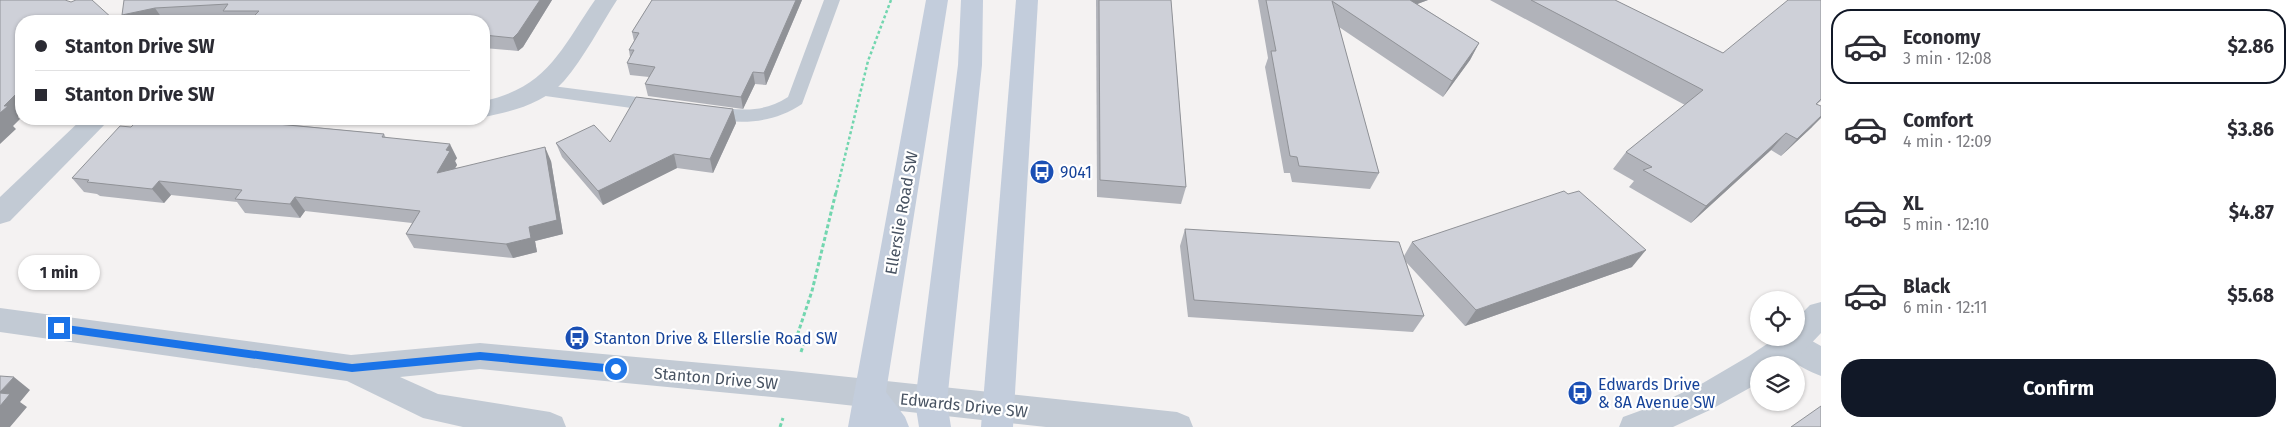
<!DOCTYPE html>
<html lang="en">
<head>
<meta charset="utf-8">
<style>
	body { margin:0; font-family:"Fira Sans",sans-serif; background:#f7f7f7; color:#2b2b33; height:100vh; display:flex; flex-direction:column; font-size:19px; white-space:nowrap }
	* { box-sizing:border-box; margin:0 }
	p { font-size:16px; color:#7c7c81 }
	.icon { flex:none; width:28px; height:28px; fill:none; stroke:currentColor; stroke-width:2; stroke-linecap:round; stroke-linejoin:round }
	.map { position:relative; flex:1; overflow:hidden }
	.details { display:flex; flex-direction:column; background:#fff; width:475px }
	.details>* { flex:none }
	.top-card { position:absolute; left:15px; top:15px; width:475px; height:110px; border-radius:20px; box-shadow:0 1px 4px #0004; display:grid; align-content:center; height:110px; padding:0 20px; background:#fff }
	.controls { position:absolute; left:1750px; top:291px; display:grid; gap:10px }
	.controls a { display:grid; place-items:center; width:55px; height:55px; border-radius:50%; background:#fff; box-shadow:0 1px 4px #0004; font-size:25px }
	.end { position:absolute; width:22px; height:22px; margin:-11px; border:6px solid #1a73e8; background:#fff; box-shadow:0 0 0 2px #fff }
	.from { border-radius:50% }
	.bubble { position:absolute; height:35px; border-radius:18px; background:#fff; box-shadow:0 1px 4px #0004; font-size:16px; font-weight:700; line-height:35px; text-align:center }
	.top-card b { display:flex; align-items:center; gap:18px; height:48px; font-size:19px }
	.top-card b+b { border-top:1px solid #e1e1e2 }
	.top-card i { width:12px; height:12px; background:#2b2b33 }
	ul { padding:9px 0 0; list-style:none }
	li { display:flex; align-items:center; gap:15px; height:75px; margin:0 10px 8px; padding:0 10px; border:2px solid transparent; border-radius:20px }
	li div { flex:1 }
	li b { display:block; font-size:19px }
	li em { font-style:normal; font-weight:700 }
	li.selected { border-color:#111827 }
	li>.icon { width:45px; height:45px; stroke-width:1.5 }
	.button { display:flex; gap:10px; margin-top:auto; padding:10px 20px }
	.button a { flex:1; height:58px; border-radius:20px; background:#111827; color:#fff; font-size:20px; font-weight:700; line-height:58px; text-align:center }
	main { display:flex; flex:1; min-height:0 }
	.map>svg:first-child { display:block }
	.lines { fill:none; stroke-linecap:round; stroke-linejoin:round }
	.path-far1 { stroke:#72d6af; stroke-width:2.5; stroke-dasharray:3 2.5; stroke-linecap:butt }
	.path { stroke:#72d6af; stroke-width:3; stroke-dasharray:4 2.5; stroke-linecap:butt }
	.service { fill:#c2cad4; fill-rule:evenodd }
	.minor { fill:#c2cad4; fill-rule:evenodd }
	.tertiary { fill:#c2cad4; fill-rule:evenodd }
	.secondary { fill:#c3cddc; fill-rule:evenodd }
	.wall { fill:#b1b3ba }
	.shaded-wall { fill:#909297 }
	.building { fill:#ced0d8; stroke:#909297 }
	.route { fill:#1a73e8 }
	.labels { text-anchor:middle; stroke-width:4.5; stroke-linejoin:round; paint-order:stroke }
	.transit-label { font-size:16px; fill:#164399; stroke:#fff; text-anchor:start }
	.street-label { font-size:16px; fill:#485362; stroke:#fff }
</style>
</head>
<body>
<main>
<div class="map">
<svg width="1821" height="427" viewBox="0 0 1821 427">
	<rect width="100%" height="100%" fill="#f4f2f2"/>
	<g class="lines">
		<polyline class="path-far1" points="836,193 868,61 891,0"/>
		<g class="path">
			<polyline points="801,352 804,343 798,333 812,291 836,192"/>
			<polyline points="780,427 783,418"/>
		</g>
		<g class="service">
			<path d="M824,0H840L802,104C772,124 737,126 703,116L700,112L703,108L709,106C740,110 761,114 788,97Z"/>
			<polygon points="537,84 660,100 666,102 669,106 666,110 660,112 531,94 528,90 531,86"/>
		</g>
		<g class="minor">
			<path d="M595,0H617C600,26 584,58 564,81C545,103 511,112 484,117V101C548,87 561,49 595,0Z"/>
			<polygon points="82,119 110,119 10,221 0,224 0,197"/>
			<path d="M1796,332L1821,346V376C1805,370 1784,359 1777,343L1779,338H1796Z"/>
		</g>
		<g class="tertiary">
			<polygon points="1821,302 1821,333 1803,352 1784,365 1759,365 1759,383 1755,385 1710,410 1673,427 1619,427 1623,417 1656,405 1703,383 1749,356 1776,338 1796,338 1796,319 1810,305"/>
			<polygon points="0,308 351,355 480,343 792,371 1177,412 1189,417 1193,427 1046,427 792,399 480,369 400,377 438,394 550,412 562,417 566,427 463,427 423,418 347,381 0,332"/>
		</g>
		<g class="secondary">
			<polygon points="926,0 948,0 886,392 905,417 909,427 848,427"/>
			<polygon points="961,0 983,0 982,65 947,402 951,427 919,427 915,402 958,65"/>
			<polygon points="1016,0 1038,0 1013,427 981,427"/>
		</g>
	</g>
	<g class="wall">
		<polygon points="124,0 552,0 523,47 518,51 484,48 484,21 230,21 228,18 164,21 126,21"/>
		<polygon points="652,0 802,0 766,85 755,84 743,109 648,96 645,84 649,77 630,75 627,63 630,57 629,50 634,41 632,32"/>
		<polygon points="1096,0 1171,0 1186,187 1181,204 1097,197"/>
		<polygon points="1258,0 1428,0 1417,4 1479,43 1470,60 1443,97 1339,27 1379,173 1370,189 1292,182 1290,173 1284,173 1265,67 1268,58"/>
		<polygon points="1490,0 1615,0 1723,53 1821,0 1821,101 1817,104 1812,127 1781,156 1771,150 1691,223 1629,187 1634,181 1613,169 1626,152 1685,105"/>
		<polygon points="733,109 736,123 713,173 677,168 603,205 562,157 556,143 610,142"/>
		<polygon points="280,120 283,124 384,134 386,138 457,158 455,161 457,165 455,168 551,161 563,234 535,241 537,252 513,258 414,248 406,234 412,223 305,211 300,218 245,213 237,202 171,195 164,203 100,196 97,194 84,192 72,178 131,127"/>
		<polygon points="1185,229 1404,256 1412,242 1632,267 1465,326 1406,262 1424,316 1413,332 1188,317 1180,246"/>
	</g>
	<g class="shaded-wall">
		<polygon points="540,0 552,0 523,47 518,51 513,38"/>
		<polygon points="796,0 802,0 766,85 764,73"/>
		<polygon points="1402,0 1428,0 1396,12"/>
		<polygon points="155,8 164,21 126,21 122,15"/>
		<polygon points="1479,43 1470,60 1443,97 1452,81"/>
		<polygon points="753,72 755,84 743,109 741,97"/>
		<polygon points="21,89 21,113 18,117 20,119 13,126 16,129 0,144 0,113 4,106"/>
		<polygon points="733,109 736,123 713,173 710,159"/>
		<polygon points="1821,116 1821,118 1812,127 1781,156 1797,139"/>
		<polygon points="280,120 289,134 277,124"/>
		<polygon points="1786,133 1771,150 1691,223 1706,206"/>
		<polygon points="450,144 457,158 455,161 457,165 444,187 437,173 446,150"/>
		<polygon points="545,147 551,161 563,234 535,241 537,252 513,258 506,244 529,227"/>
		<polygon points="674,154 677,168 603,205 598,191"/>
		<polygon points="159,181 171,195 164,203 152,189"/>
		<polygon points="295,197 305,211 300,218 290,204"/>
		<polygon points="1646,250 1632,267 1465,326 1476,310"/>
		<polygon points="14,377 30,390 20,402 27,407 10,427 0,427 0,392"/>
	</g>
	<g class="building">
		<polygon points="0,0 65,0 71,2 76,0 92,0 113,19 109,21 21,21 21,85 20,87 21,87 21,89 4,106 8,106 0,113"/>
		<polygon points="124,0 540,0 518,33 513,38 484,35 484,21 249,21 259,11 223,11 228,4 155,8 122,15"/>
		<polygon points="652,0 796,0 764,73 753,72 741,97 645,84 655,67 627,63 634,50 629,50 639,33 632,32"/>
		<polygon points="1099,0 1171,0 1186,187 1100,180"/>
		<polygon points="1266,0 1410,0 1479,43 1452,81 1332,1 1379,173 1299,166 1297,157 1290,156 1271,51 1276,51"/>
		<polygon points="1531,0 1615,0 1723,53 1788,0 1821,0 1821,99 1816,104 1821,106 1821,116 1797,139 1786,133 1706,206 1643,170 1652,167 1626,152 1703,90"/>
		<polygon points="636,97 733,109 710,159 674,154 598,191 556,143 594,125 610,142"/>
		<polygon points="139,119 269,119 280,120 277,124 384,134 382,137 450,144 446,150 450,151 437,173 545,147 557,220 529,227 531,238 506,244 406,234 420,211 295,197 290,204 235,199 242,190 159,181 152,189 87,182 89,180 72,178 120,126 131,127"/>
		<polygon points="1564,191 1568,194 1579,191 1646,250 1476,310 1412,242"/>
		<polygon points="1185,229 1399,242 1424,316 1194,300"/>
		<polygon points="0,376 14,377 0,392"/>
		<polygon points="0,393 10,394 0,406"/>
		<polygon points="1821,406 1821,427 1791,427"/>
	</g>
	<polygon class="route" points="59,324 352,364 480,352 616,365 621,369 616,373 480,360 352,372 59,332 54,328"/>
	<defs>
		<symbol id="bus-disc" viewBox="-11 -11 22 22"><circle r="9.5" fill="#1a4fb4" stroke="#fff"/><path d="M-5-6H5V4H4V6H2V4H-2V6H-4V4H-5ZM-3.5-4V0h7V-4ZM-3.5 1.2v1.5H-2V1.2ZM2 1.2v1.5H3.5V1.2Z" fill="#fff"/></symbol>
	</defs>
	<g fill-rule="evenodd">
		<use href="#bus-disc" x="1028" y="158" width="28" height="28"/>
		<use href="#bus-disc" x="563" y="324" width="28" height="28"/>
		<use href="#bus-disc" x="1566" y="379" width="28" height="28"/>
	</g>
	<g class="labels">
		<g class="transit-label">
			<text x="1060" y="178">9041</text>
			<text x="594" y="344">Stanton Drive &amp; Ellerslie Road SW</text>
			<text x="1598" y="390">Edwards Drive<tspan x="1598" dy="18">&amp; 8A Avenue SW</tspan></text>
		</g>
		<g class="street-label">
			<text transform="translate(901 213) rotate(-80)" y="6">Ellerslie Road SW</text>
			<text transform="translate(716 378) rotate(5)" y="6">Stanton Drive SW</text>
			<text transform="translate(964 405) rotate(6)" y="6">Edwards Drive SW</text>
		</g>
	</g>
</svg>
<div class="controls">
<a><svg class="icon" aria-label="locate" viewBox="0 0 24 24"><circle cx="12" cy="12" r="6"/><path d="M12 2v4M12 18v4M2 12h4M18 12h4"/></svg></a>
<a><svg class="icon" aria-label="layers" viewBox="0 0 24 24"><path d="M12 4l9 5-9 5-9-5zM3 14l9 5 9-5"/></svg></a>
</div>
<i class="end from" style="left:616px;top:369px"></i>
<i class="end" style="left:59px;top:328px"></i>
<div class="bubble" style="left:18px;top:255px;width:82px">1 min</div>
<div class="top-card">
<b><i class="from"></i>Stanton Drive SW</b>
<b><i></i>Stanton Drive SW</b>
</div>
</div>
<section class="details">
<ul>
<li class="selected"><svg class="icon" aria-label="car" viewBox="0 0 24 24"><path d="M5 17H2v-5l4-1 3-4h7l3 4 3 1v5h-3M9 17h6M6 11h13"/><circle cx="7" cy="17" r="2"/><circle cx="17" cy="17" r="2"/></svg><div><b>Economy</b><p>3 min · 12:08</p></div><em>$2.86</em></li>
<li><svg class="icon" aria-label="car" viewBox="0 0 24 24"><path d="M5 17H2v-5l4-1 3-4h7l3 4 3 1v5h-3M9 17h6M6 11h13"/><circle cx="7" cy="17" r="2"/><circle cx="17" cy="17" r="2"/></svg><div><b>Comfort</b><p>4 min · 12:09</p></div><em>$3.86</em></li>
<li><svg class="icon" aria-label="car" viewBox="0 0 24 24"><path d="M5 17H2v-5l4-1 3-4h7l3 4 3 1v5h-3M9 17h6M6 11h13"/><circle cx="7" cy="17" r="2"/><circle cx="17" cy="17" r="2"/></svg><div><b>XL</b><p>5 min · 12:10</p></div><em>$4.87</em></li>
<li><svg class="icon" aria-label="car" viewBox="0 0 24 24"><path d="M5 17H2v-5l4-1 3-4h7l3 4 3 1v5h-3M9 17h6M6 11h13"/><circle cx="7" cy="17" r="2"/><circle cx="17" cy="17" r="2"/></svg><div><b>Black</b><p>6 min · 12:11</p></div><em>$5.68</em></li>
</ul>
<div class="button"><a>Confirm</a></div>
</section>
</main>
</body>
</html>
